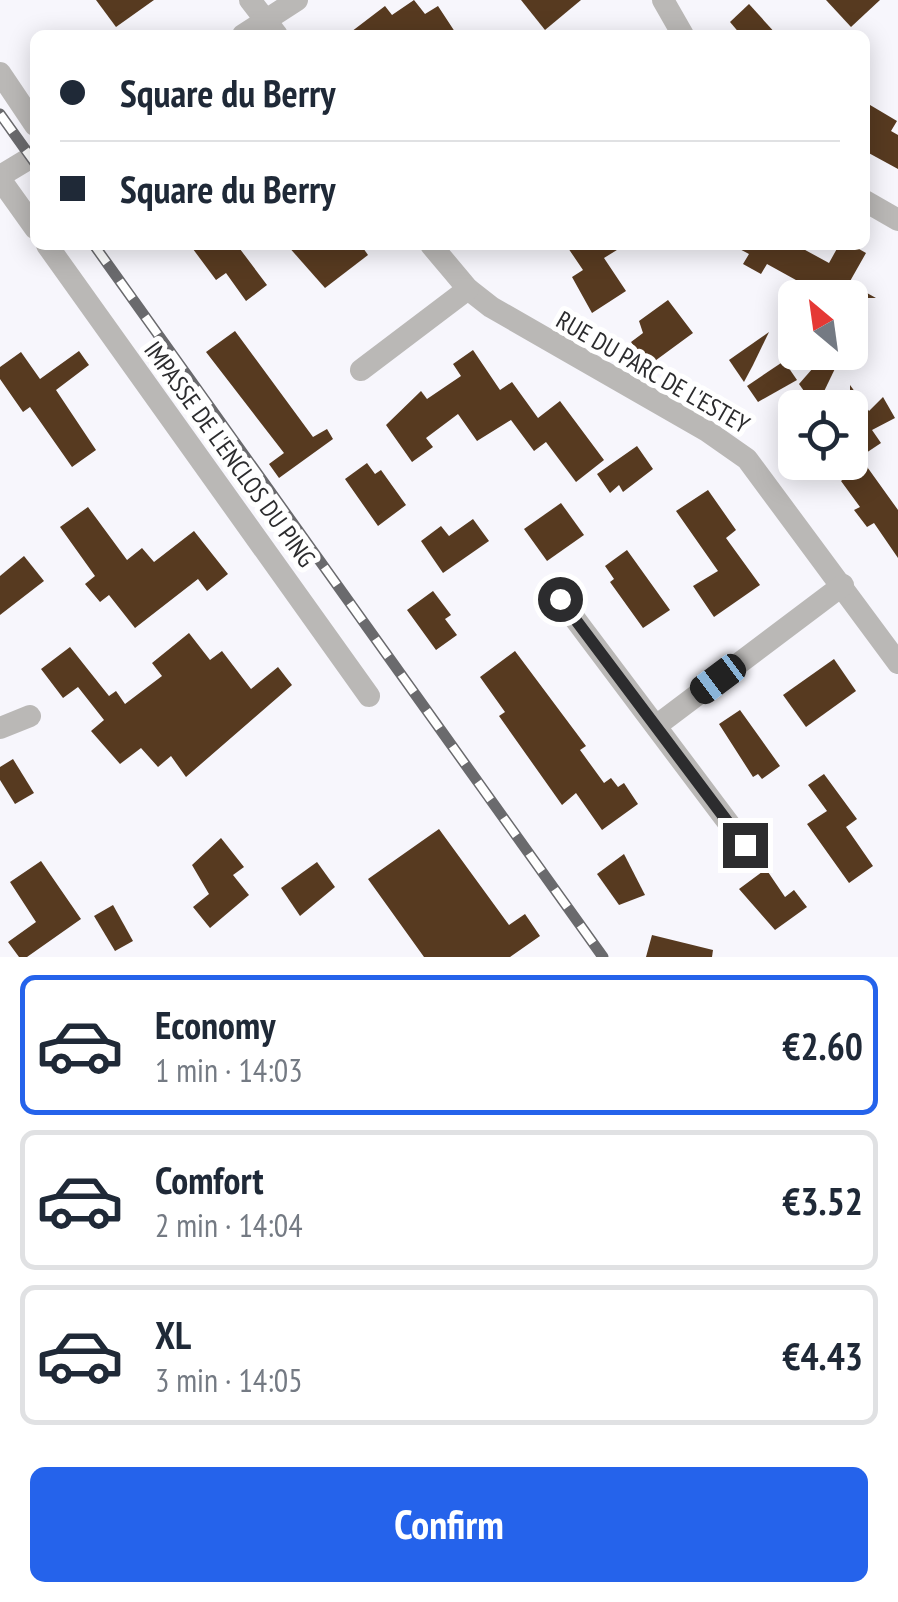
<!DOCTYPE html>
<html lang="en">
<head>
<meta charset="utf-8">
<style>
	body { margin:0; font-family:"PT Sans Narrow",sans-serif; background:#f6f6f7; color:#1f2937; height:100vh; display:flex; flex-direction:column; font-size:38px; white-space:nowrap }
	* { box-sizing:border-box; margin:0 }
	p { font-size:32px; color:#747a83 }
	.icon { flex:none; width:55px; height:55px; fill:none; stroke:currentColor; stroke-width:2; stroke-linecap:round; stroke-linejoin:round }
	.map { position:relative; height:957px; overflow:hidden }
	.side { display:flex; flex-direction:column; background:#fff; flex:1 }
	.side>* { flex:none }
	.guide { position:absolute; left:30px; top:30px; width:840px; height:220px; border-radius:15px; box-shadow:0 5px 25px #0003; display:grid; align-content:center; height:220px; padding:0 30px; background:#fff }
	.needle { width:65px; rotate:331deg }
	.tools { position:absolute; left:778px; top:280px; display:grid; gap:20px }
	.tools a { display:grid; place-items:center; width:90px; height:90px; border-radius:15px; background:#fff; box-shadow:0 5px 25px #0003; font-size:50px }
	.end { position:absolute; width:45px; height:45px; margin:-22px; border:12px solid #2c2c2e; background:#fff; box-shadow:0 0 0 5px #fff }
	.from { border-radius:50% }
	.car { position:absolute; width:30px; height:60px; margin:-30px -15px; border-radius:12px; box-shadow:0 0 8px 2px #0007; background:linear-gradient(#222 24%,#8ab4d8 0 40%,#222 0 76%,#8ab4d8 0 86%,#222 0) }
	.guide b { display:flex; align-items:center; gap:35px; height:95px; font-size:38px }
	.guide b+b { border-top:2px solid #e0e1e3 }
	.guide i { width:25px; height:25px; background:#1f2937 }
	ul { padding:18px 0 0; list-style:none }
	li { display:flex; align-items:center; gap:30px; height:140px; margin:0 20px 15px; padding:0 10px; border:5px solid #e0e1e3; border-radius:15px }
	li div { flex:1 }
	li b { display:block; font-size:38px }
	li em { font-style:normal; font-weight:800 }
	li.active { border-color:#2563eb }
	li>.icon { width:90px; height:90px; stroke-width:1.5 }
	.action { display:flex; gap:20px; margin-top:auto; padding:20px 30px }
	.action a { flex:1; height:115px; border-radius:15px; background:#2563eb; color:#fff; font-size:40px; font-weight:800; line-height:115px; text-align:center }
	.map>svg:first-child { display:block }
	.building { fill:#573a20 }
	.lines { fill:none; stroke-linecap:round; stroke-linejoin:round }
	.street { stroke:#bab8b6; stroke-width:22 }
	.rail-casing { stroke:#6a6a6d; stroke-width:11 }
	.rail { stroke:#fff; stroke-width:8; stroke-dasharray:22; stroke-linecap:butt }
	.route { stroke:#2c2c2e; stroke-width:12 }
	.labels { text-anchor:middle; stroke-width:10; stroke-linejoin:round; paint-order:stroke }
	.street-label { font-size:25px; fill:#2c2c2e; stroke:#fff }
</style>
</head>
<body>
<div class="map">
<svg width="898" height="957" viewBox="0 0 898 957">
	<rect width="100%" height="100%" fill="#f7f6fc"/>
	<g class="building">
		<polygon points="96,0 154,0 116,27"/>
		<polygon points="414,0 425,14 438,6 457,35 347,35 385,6 392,15"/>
		<polygon points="521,0 581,0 545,30"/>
		<polygon points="826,0 880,0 851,27"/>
		<polygon points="749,4 777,35 741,35 730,22"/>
		<polygon points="865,102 897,121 891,131 898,135 898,169 865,151"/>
		<polygon points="190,245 237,245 267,285 246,301 226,273 216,280"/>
		<polygon points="287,245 361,245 368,255 325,288"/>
		<polygon points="566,245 625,245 604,258 626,291 592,313 572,277 583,270"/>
		<polygon points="732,245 796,245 829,263 839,245 852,245 866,253 849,283 876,298 810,298 814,290 767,264 761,274 743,264 749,254"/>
		<polygon points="668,300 693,333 648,366 631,342 643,333 639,321"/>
		<polygon points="235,331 313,437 327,429 333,439 279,478 269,464 284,453 206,352"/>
		<polygon points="769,332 753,365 744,382 729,360"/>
		<polygon points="473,350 500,390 512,382 538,418 560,401 604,460 576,482 546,442 534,451 511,420 477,441 458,414 426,438 433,447 412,462 386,425 421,391 427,399 461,376 453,364"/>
		<polygon points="79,351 89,365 56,390 96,450 72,467 30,407 23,412 0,379 0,367 21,352 40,379"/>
		<polygon points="827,352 843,352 816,408 799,384"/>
		<polygon points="784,361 797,380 758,402 747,386"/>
		<polygon points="850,385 869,411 883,397 895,418 872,430 881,443 860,457 898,510 898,558 874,523 867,527 854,510 860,507 841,481 850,474"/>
		<polygon points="637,446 653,469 623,492 619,485 610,493 597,474"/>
		<polygon points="367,463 375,474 381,470 406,505 378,526 345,479"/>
		<polygon points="708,490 736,530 726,538 760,585 714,617 693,586 718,571 676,511"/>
		<polygon points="561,503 584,535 547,561 524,529"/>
		<polygon points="88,507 127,560 142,548 154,562 194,531 228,574 207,591 198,579 135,628 109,595 100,602 85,584 95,576 60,527"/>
		<polygon points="473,519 489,541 443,573 421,541 441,526 449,536"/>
		<polygon points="627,550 670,610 643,628 610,582 614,579 605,566"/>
		<polygon points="24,556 44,581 0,615 0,576"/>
		<polygon points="433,591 451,615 445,619 457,635 436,650 407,610"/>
		<polygon points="189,633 210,660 222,651 251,689 278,667 292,685 186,777 171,756 158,767 141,748 120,764 91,731 104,720 78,687 63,698 41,669 70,647 109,696 116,691 125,704 162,676 152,663"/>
		<polygon points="515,651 586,746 580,750 604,783 611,778 618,787 624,783 638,804 602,830 576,793 562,805 499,716 505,712 480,677"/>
		<polygon points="834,659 856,691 806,727 783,695"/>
		<polygon points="740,710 780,766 762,779 758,774 753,777 719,724"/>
		<polygon points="13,759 34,793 15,804 0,780 0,767"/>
		<polygon points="824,774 857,819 846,827 873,866 849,883 807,824 827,811 808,785"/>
		<polygon points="439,829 509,925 525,914 540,936 510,957 424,957 368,879"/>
		<polygon points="221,838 244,867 233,875 249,895 210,928 193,907 209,894 192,865"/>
		<polygon points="624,854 645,895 619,905 597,874"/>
		<polygon points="41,861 81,919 27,957 19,957 8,942 36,922 10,882"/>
		<polygon points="317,862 335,887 300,916 281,888"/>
		<polygon points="766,869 785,897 794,890 807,907 775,930 739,889"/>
		<polygon points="113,905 133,941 115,951 94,916"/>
		<polygon points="652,935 713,950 712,957 646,957"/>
	</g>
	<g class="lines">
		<g class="street">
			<polyline points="250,0 277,35"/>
			<polyline points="663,0 683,35"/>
			<polyline points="243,35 297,0"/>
			<polyline points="0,73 35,125"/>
			<polyline points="0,176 35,155"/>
			<polyline points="0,179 35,228"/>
			<polyline points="865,201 898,220"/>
			<polyline points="47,245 369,696"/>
			<polyline points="431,245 468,289 491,307 707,431 747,459 898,663"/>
			<polyline points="361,370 468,289"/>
			<polyline points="560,599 745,845"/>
			<polyline points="656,726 843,585"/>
			<polyline points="0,728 30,716"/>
		</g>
		<defs>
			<g id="rail">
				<polyline points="0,114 35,163"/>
				<polyline points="94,245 603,957"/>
			</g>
		</defs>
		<use href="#rail" class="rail-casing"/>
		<use href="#rail" class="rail"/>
	</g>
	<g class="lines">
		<polyline class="route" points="560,599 745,845"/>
	</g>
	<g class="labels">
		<g class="street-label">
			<text transform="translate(653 372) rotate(30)" y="9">RUE DU PARC DE L'ESTEY</text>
			<text transform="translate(230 454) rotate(54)" y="9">IMPASSE DE L'ENCLOS DU PING</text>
		</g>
	</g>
</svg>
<div class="tools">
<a><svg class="needle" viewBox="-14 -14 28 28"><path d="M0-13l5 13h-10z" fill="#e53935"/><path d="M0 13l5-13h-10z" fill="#747a83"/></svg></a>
<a><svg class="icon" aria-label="locate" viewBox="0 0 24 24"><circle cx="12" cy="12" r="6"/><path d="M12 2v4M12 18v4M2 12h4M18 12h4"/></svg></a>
</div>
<i class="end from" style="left:560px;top:599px"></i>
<i class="end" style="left:745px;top:845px"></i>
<i class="car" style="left:718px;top:679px;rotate:233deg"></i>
<div class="guide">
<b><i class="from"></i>Square du Berry</b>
<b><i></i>Square du Berry</b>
</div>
</div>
<section class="side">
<ul>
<li class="active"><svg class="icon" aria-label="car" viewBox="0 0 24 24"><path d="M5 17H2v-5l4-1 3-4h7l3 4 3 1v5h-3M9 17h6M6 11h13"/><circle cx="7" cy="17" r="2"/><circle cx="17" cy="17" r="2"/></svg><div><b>Economy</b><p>1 min · 14:03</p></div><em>€2.60</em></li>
<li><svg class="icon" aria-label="car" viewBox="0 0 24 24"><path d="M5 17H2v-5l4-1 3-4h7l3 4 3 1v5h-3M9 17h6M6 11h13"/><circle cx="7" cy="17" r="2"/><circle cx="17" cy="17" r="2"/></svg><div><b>Comfort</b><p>2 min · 14:04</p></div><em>€3.52</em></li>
<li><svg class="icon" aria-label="car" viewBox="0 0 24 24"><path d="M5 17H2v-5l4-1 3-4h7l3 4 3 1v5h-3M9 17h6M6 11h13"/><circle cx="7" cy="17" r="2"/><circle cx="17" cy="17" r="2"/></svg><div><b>XL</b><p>3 min · 14:05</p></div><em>€4.43</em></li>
</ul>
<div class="action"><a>Confirm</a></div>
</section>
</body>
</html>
